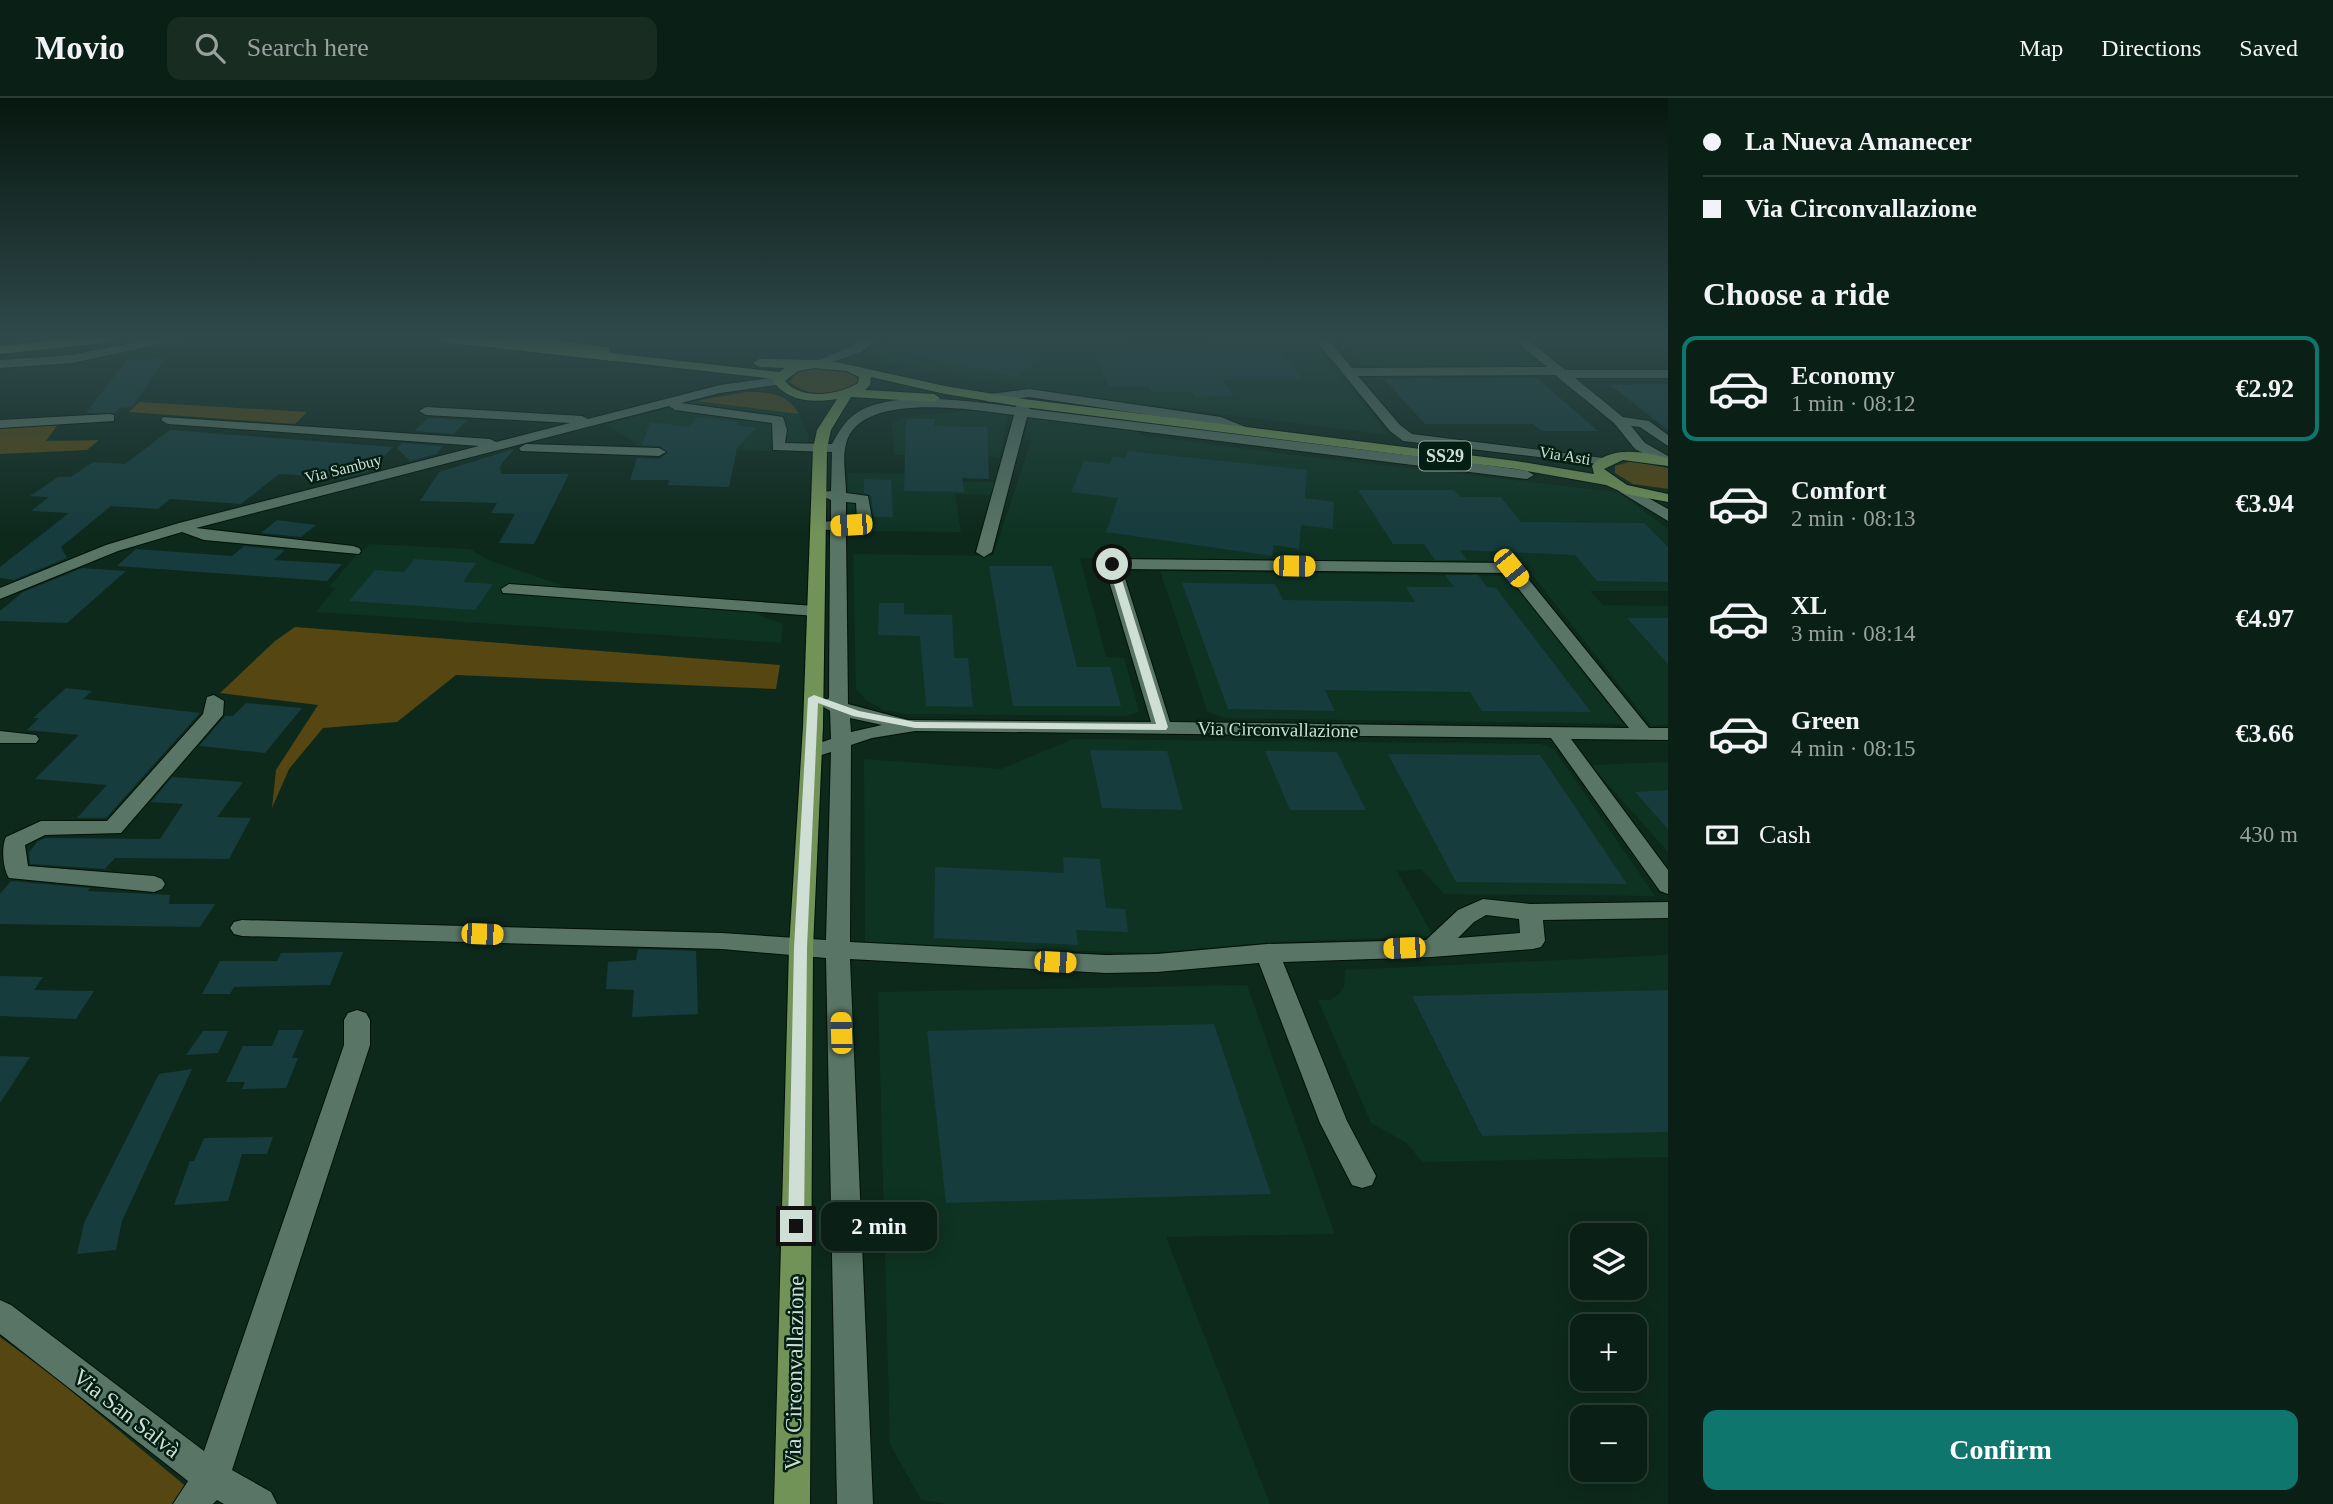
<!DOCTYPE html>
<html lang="en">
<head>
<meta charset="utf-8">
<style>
	body { margin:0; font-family:"Times New Roman",serif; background:#182c22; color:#f1f3f6; height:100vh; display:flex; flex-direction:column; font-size:26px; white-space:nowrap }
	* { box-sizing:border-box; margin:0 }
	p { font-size:23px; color:#99a2a0 }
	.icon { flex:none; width:38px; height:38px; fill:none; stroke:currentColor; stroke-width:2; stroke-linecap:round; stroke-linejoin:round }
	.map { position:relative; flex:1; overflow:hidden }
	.sheet { display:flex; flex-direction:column; background:#0a1f15; width:665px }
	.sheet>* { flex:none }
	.banner { display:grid; align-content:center; height:154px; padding:0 35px; background:#0a1f15 }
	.fabs { position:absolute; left:1570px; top:1125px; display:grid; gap:14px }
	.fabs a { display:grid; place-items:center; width:77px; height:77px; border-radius:14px; background:#0a1f15; box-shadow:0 4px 18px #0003,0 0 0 2px #2a3d34; font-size:35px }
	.end { position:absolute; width:32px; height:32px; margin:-16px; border:9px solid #cfdfd6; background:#111; box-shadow:0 0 0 4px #111 }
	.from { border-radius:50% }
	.bubble { position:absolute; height:49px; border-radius:14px; background:#0a1f15; box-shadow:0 4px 18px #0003,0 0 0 2px #2a3d34; font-size:23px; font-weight:600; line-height:49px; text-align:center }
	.car { position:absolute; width:21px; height:42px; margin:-21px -10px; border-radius:9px; box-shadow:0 0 5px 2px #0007; background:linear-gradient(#f5c518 24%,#345 0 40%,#f5c518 0 76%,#345 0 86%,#f5c518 0) }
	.banner b { display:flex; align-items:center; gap:24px; height:66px; font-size:26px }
	.banner b+b { border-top:2px solid #2a3d34 }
	.banner i { width:18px; height:18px; background:#f1f3f6 }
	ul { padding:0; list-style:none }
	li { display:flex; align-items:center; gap:21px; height:105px; margin:0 14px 10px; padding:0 21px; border:4px solid transparent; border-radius:14px }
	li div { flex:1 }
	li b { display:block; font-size:26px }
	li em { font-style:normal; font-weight:600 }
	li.active { border-color:#0f766e }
	li>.icon { width:63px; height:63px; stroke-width:1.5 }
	h2 { padding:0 35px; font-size:32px; line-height:84px }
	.pay { display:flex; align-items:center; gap:18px; height:77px; padding:0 35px; font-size:26px }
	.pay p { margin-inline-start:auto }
	.primary-button { display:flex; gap:14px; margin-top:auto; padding:14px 35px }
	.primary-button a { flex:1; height:80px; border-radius:14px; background:#0f766e; color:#fff; font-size:28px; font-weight:600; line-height:80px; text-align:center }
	header { display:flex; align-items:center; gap:42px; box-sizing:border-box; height:98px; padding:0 35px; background:#0a1f15; border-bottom:2px solid #2a3d34 }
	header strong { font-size:33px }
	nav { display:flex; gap:38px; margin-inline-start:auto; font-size:24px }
	.search { width:490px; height:63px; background:#182c22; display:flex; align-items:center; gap:18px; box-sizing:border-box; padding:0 24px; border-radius:14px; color:#99a2a0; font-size:26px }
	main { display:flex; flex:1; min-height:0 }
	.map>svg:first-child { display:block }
	.built { fill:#0e3323 }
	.green { fill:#564712 }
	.building { fill:#173c3d }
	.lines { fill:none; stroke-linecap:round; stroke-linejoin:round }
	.minor-casing { stroke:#001107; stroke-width:2 }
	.major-casing { stroke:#001107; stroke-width:2 }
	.highway-casing { stroke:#001107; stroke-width:2 }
	.minor { fill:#587566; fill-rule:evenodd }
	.major { fill:#729358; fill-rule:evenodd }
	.highway { fill:#84a74e; fill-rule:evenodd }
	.route { fill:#cfdfd6 }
	.labels { text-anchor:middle; stroke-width:5; stroke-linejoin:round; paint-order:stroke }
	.far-street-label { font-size:16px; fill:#cfdfd6; stroke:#031f13 }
	.shield { fill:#031f13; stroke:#92a59c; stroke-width:2 }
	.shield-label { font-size:18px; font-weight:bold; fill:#cfdfd6 }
	.street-label { font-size:19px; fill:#cfdfd6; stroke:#031f13 }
	.near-street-label { font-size:23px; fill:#cfdfd6; stroke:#031f13 }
</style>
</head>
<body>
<header>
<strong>Movio</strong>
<div class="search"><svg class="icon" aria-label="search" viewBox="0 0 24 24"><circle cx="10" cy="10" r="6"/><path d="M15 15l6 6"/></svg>Search here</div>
<nav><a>Map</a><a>Directions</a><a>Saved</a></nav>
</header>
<main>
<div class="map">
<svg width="1668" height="1406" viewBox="0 0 1668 1406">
	<rect width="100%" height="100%" fill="#0d291c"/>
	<g class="built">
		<polygon points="895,240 1055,240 1207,247 1204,240 1309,240 1388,337 1039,293 884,264 876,249"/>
		<polygon points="1336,240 1506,240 1539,268 1362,268"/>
		<polygon points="696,303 799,316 808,336 808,354 642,350 607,326"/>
		<polygon points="970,312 1008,317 1000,359 894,357 892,326 901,320"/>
		<polygon points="1029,319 1140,334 1139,337 1319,360 1618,394 1668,431 1668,493 1590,493 1603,507 1668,508 1668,627 1651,627 1522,464 1080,460 1106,559 1124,560 1139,613 1127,618 905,616 884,612 866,602 856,591 853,456 993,458 1031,343 1024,342"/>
		<polygon points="848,375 928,376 944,383 1000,384 996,397 955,396 961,434 848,433"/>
		<polygon points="370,446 470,451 491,463 570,490 755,506 752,512 763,519 783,526 781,545 316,514 335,490 329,489 356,457"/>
		<polygon points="1160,473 1508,478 1623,626 1224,620 1207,613"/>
		<polygon points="1073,641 1541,646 1554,651 1655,798 1444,796 1421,771 1397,773 1433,838 1276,844 1149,855 865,846 864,661 1001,671"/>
		<polygon points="1668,664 1668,754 1591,667"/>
		<polygon points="1668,857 1668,1059 1422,1064 1407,1045 1371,1025 1318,902 1330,902 1339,896 1344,889 1345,872"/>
		<polygon points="1247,887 1335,1136 1166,1139 1270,1406 948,1406 921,1402 890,1346 878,894"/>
	</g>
	<g class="green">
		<path d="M814,269L839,270L856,277L858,283C844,300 805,299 790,284L795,275Z"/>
		<path d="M745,294C768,294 787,294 799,316L696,303Z"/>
		<polygon points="139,304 307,314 295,326 129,314"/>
		<polygon points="58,326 46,343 99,342 87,352 0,356 0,329"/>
		<polygon points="1632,363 1668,370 1668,391 1633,386 1615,375 1615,368"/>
		<polygon points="295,529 780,567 776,591 456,577 397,624 323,630 289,671 272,710 276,672 318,607 220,595 275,543"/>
		<polygon points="0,1239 57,1281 207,1406 0,1406"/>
	</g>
	<g class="building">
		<polygon points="1221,240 1269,240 1302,281 1223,282 1234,298 1195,299 1192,294 1152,294 1148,288 1109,288 1094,259 1232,255"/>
		<polygon points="964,241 1043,258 1017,279 912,257 935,242 951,246"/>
		<polygon points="166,260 132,309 119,310 116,315 86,315 127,262"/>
		<polygon points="1537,280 1598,333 1542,333 1533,326 1425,326 1384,281"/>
		<polygon points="1668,286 1668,332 1610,287"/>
		<polygon points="698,319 740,324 736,327 756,330 737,350 729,389 668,387 669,382 630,382 637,360 659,361 668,355 660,348 642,347 650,324 688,329"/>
		<polygon points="428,320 467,322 454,336 415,333"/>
		<polygon points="906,321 935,321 934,328 987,329 989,381 962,380 964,394 904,393"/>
		<polygon points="170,332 393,349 368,374 343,380 279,376 241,406 170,401 158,411 111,408 61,449 67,460 14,482 0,480 0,469 69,415 31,413 49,399 30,398 58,379 71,379 93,364 125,366"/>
		<polygon points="402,345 443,348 436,356 410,363 397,350"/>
		<polygon points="514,351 500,368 501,376 569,376 534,446 499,445 515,416 491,415 497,405 420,403 439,374"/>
		<polygon points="1128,353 1307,372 1305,400 1334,404 1333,431 1301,427 1299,451 1274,447 1272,458 1106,434 1118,400 1071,394 1084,363 1110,366 1113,358 1125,360"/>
		<polygon points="864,381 891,382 893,419 874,419 871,398 864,395"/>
		<polygon points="1358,392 1454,392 1460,399 1501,399 1521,424 1644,425 1668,449 1668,484 1597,483 1575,457 1460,452 1467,462 1435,462 1424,446 1393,446"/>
		<polygon points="277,422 316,427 301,439 261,435"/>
		<polygon points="244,448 285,452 274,462 342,466 327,483 117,468 136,451 232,458"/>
		<polygon points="414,461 476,465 463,484 493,486 475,512 349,503 375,472 404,474"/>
		<polygon points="989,468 1052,468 1077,569 1110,569 1121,608 1013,608"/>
		<polygon points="82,470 126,473 67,525 0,523 0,513 23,494"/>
		<polygon points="1445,477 1478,477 1487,489 1496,490 1591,614 1482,613 1470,594 1325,592 1335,613 1228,611 1182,485 1275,486 1283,502 1415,504 1406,489 1454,489"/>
		<polygon points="879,505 904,505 904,516 952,517 954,560 968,560 973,609 926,608 920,538 878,537"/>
		<polygon points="1627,520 1668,520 1668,566"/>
		<polygon points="66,590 92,593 83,601 200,615 106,720 77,720 107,687 35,681 79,637 27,632 39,620 33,620"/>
		<polygon points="246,605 302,610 265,655 199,648 225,618 233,618"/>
		<polygon points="1090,652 1167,653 1183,712 1102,710"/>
		<polygon points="1265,653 1337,654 1366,712 1290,712"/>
		<polygon points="1388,656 1540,657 1627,786 1456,784"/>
		<polygon points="172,679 243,684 217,719 251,720 229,761 115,760 105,771 30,766 29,755 37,744 45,740 160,741 183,706 151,704"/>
		<polygon points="1668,692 1668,731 1635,694"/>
		<polygon points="1063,759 1100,761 1106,810 1125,811 1128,834 1076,832 1078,847 934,840 935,769 1064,775"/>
		<polygon points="11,783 90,790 87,793 170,797 169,806 215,806 200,829 0,826 0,796"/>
		<polygon points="638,851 696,853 698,916 632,919 634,892 606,891 608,864 636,862"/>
		<polygon points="343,854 330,887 234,889 230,896 202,896 220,863 277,863 281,855"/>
		<polygon points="0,878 43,879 34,892 94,893 76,921 0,918"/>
		<polygon points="1668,892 1668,1034 1482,1038 1412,898"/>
		<polygon points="1214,926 1271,1096 946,1105 927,933"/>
		<polygon points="279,932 304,932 292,960 298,960 286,990 242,991 245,984 226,984 243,948 272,948"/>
		<polygon points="203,933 228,933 218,955 186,957"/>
		<polygon points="0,958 30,959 0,1005"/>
		<polygon points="192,971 122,1123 116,1152 77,1156 84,1125 159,976"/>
		<polygon points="273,1039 267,1056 242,1056 228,1103 174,1107 190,1063 194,1063 204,1040"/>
	</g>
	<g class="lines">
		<defs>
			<g id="minor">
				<polygon points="156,240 188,240 72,265 0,270 0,262 72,257"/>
				<polygon points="865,240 880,240 861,254 815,270 809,266 853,248"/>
				<polygon points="1314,240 1327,240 1352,270 1547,269 1512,240 1526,240 1565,272 1668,272 1668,280 1575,280 1623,319 1649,323 1668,337 1668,348 1640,329 1631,328 1645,345 1668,358 1668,368 1635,351 1614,325 1555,277 1358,278 1400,327 1412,336 1603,360 1608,361 1608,367 1403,343 1390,333"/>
				<path d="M779,279L783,280V286L720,295L681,305L783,319L787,332L785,345L832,346C838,335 845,323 855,316C891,290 975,304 1016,309L1019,302L1024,301L1031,305L1029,311L1463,364L1465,358H1475L1478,366L1527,373L1534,377L1527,381L1027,319L992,454L984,459L976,454L1014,317C974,312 859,292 846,346C842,360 846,380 846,395L868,398L873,426L865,431L846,432L848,606L908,622L1151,624L1104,466L1112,461L1511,465L1517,467L1649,630H1668V642L1571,641L1668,772V796L1660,793L1551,640L915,633L872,640L851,647L850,844L1106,857L1157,856L1267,846L1426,842L1458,812L1483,801L1530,806L1668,804V820L1543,822L1545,843L1541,849L1533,851L1432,859L1283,864L1347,1023L1376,1078L1372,1087L1362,1090L1352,1087L1320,1025L1259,865L1157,874L1106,875L850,861L873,1406H837L826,860L722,851L242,838L234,836L230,830L234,824L242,822L722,835L826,842L831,654L812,660L805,658L802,654L805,650L831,641L830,613L819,606L829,600L830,432L818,431L815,428L818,425L831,423V402L820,397L822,394L831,393L832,354L773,352L772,325L675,312L669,308L196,430L353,448L359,450L361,453L359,456L204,442L182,434L118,453L0,501V490L106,447L179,425L479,348L168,326L161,322L163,319L490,341L496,344L570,325L426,317L419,313L426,309L582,318L588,321L720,287ZM846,404L856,405L857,422H846ZM1122,471L1506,475L1629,630L1170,624ZM850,620L882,627L851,634ZM1486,817L1519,821L1520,835L1458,840L1474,824Z"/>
				<polygon points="1029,291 1221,319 1253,332 1246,336 1218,327 1029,299 989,304 983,300 989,296"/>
				<polygon points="109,316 114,317 114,323 0,330 0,322"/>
				<polygon points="526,346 659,350 666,354 659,358 521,353 519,350"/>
				<polygon points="1625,387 1668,411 1668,423 1620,394 1618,391 1620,388"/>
				<polygon points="509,486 815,508 824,513 815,518 503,495 501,491"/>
				<path d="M214,597L224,603L223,617L121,735L45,737L25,747L28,768L154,778L162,781L165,786L162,791L154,794L9,780C3,771 1,749 6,739L41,723H107L203,616L207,599Z"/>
				<polygon points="0,633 36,637 39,641 36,645 0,645"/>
				<polygon points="357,912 366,915 370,922 370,947 232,1372 271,1394 277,1406 224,1406 217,1402 213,1406 173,1406 188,1383 0,1236 0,1202 11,1207 204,1353 344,947 344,922 348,915"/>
			</g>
			<path id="major" d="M502,240H538L605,249L609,250L610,255L779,274L785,270L759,269L753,265L759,261L827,262L945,288L1024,301L1516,363L1594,376L1592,368L1594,365C1616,348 1643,354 1668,360V368L1623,362L1604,371L1627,387L1668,396V404L1626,396L1606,387L1516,371L1024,309L945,296L871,279L870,287L865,292L934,296L940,300L934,304L851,299L831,332L827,350L823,628L813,850L810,1406H774L789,850L803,628L813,350L817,332L837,301C813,305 788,304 773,283L774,281L589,260L585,259L584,254L508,244ZM814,270L847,273L859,279L858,285C838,297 802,303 785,283L798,273Z"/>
			<g id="highway">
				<polygon points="75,240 118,240 112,244 0,256 0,248"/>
				<polygon points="437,240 479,240 613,255 619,259 613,263 443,244"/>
			</g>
		</defs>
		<use href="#minor" class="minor-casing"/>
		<use href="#major" class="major-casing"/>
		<use href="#highway" class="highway-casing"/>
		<use href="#minor" class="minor"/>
		<use href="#major" class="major"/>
		<use href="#highway" class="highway"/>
	</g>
	<linearGradient id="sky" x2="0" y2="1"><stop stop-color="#07170f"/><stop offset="0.55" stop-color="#2f494b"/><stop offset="1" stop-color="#2f494b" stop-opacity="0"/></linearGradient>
	<rect width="1668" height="437" fill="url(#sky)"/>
	<polygon class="route" points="1112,463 1117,466 1168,629 1166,632 915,630 853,618 818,605 807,850 804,1128 802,1133 796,1135 791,1133 788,1128 794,850 808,600 814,597 859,613 915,624 1156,626 1108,466"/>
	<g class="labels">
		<g class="far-street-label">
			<text transform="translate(1565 357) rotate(9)" y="6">Via Asti</text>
			<text transform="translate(343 370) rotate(-14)" y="6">Via Sambuy</text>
		</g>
		<rect class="shield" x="1419" y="343.5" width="52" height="29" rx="5"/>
		<g class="shield-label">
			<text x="1445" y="364">SS29</text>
		</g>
		<g class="street-label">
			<text transform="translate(1278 631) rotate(1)" y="7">Via Circonvallazione</text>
		</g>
		<g class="near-street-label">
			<text transform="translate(794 1275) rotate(-89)" y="8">Via Circonvallazione</text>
			<text transform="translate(127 1315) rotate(38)" y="8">Via San Salvà</text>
		</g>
	</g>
</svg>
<div class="fabs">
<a><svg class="icon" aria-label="layers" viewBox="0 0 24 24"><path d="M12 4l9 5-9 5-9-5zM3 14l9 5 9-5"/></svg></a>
<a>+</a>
<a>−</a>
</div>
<i class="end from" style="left:1112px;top:466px"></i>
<i class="end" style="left:796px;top:1128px"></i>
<div class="bubble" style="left:821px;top:1104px;width:116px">2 min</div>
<i class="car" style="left:851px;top:427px;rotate:266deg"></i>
<i class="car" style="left:1294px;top:468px;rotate:91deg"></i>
<i class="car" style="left:1511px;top:470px;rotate:141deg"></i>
<i class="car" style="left:482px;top:836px;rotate:92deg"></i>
<i class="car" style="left:1404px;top:850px;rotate:268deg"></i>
<i class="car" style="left:1055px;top:864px;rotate:93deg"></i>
<i class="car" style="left:841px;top:935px;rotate:358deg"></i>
</div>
<section class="sheet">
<div class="banner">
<b><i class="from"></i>La Nueva Amanecer</b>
<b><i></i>Via Circonvallazione</b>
</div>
<h2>Choose a ride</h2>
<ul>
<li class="active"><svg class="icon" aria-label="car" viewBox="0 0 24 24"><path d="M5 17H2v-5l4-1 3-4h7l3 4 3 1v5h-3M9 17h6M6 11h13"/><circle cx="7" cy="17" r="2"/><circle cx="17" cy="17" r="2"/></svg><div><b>Economy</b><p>1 min · 08:12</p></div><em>€2.92</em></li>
<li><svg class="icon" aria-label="car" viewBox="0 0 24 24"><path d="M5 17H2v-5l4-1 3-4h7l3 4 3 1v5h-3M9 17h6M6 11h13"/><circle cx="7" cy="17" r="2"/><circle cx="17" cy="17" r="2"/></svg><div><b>Comfort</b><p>2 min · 08:13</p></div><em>€3.94</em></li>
<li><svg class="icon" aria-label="car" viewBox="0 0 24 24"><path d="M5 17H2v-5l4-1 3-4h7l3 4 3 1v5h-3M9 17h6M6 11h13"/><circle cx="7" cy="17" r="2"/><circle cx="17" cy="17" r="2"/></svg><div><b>XL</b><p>3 min · 08:14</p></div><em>€4.97</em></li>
<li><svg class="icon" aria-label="car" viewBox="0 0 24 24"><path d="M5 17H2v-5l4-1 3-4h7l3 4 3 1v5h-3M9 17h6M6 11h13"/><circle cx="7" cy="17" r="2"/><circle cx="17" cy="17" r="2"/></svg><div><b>Green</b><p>4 min · 08:15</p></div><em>€3.66</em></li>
</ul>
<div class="pay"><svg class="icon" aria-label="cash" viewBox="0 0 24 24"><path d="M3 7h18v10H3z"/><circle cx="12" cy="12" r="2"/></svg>Cash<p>430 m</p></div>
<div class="primary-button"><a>Confirm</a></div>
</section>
</main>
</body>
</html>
